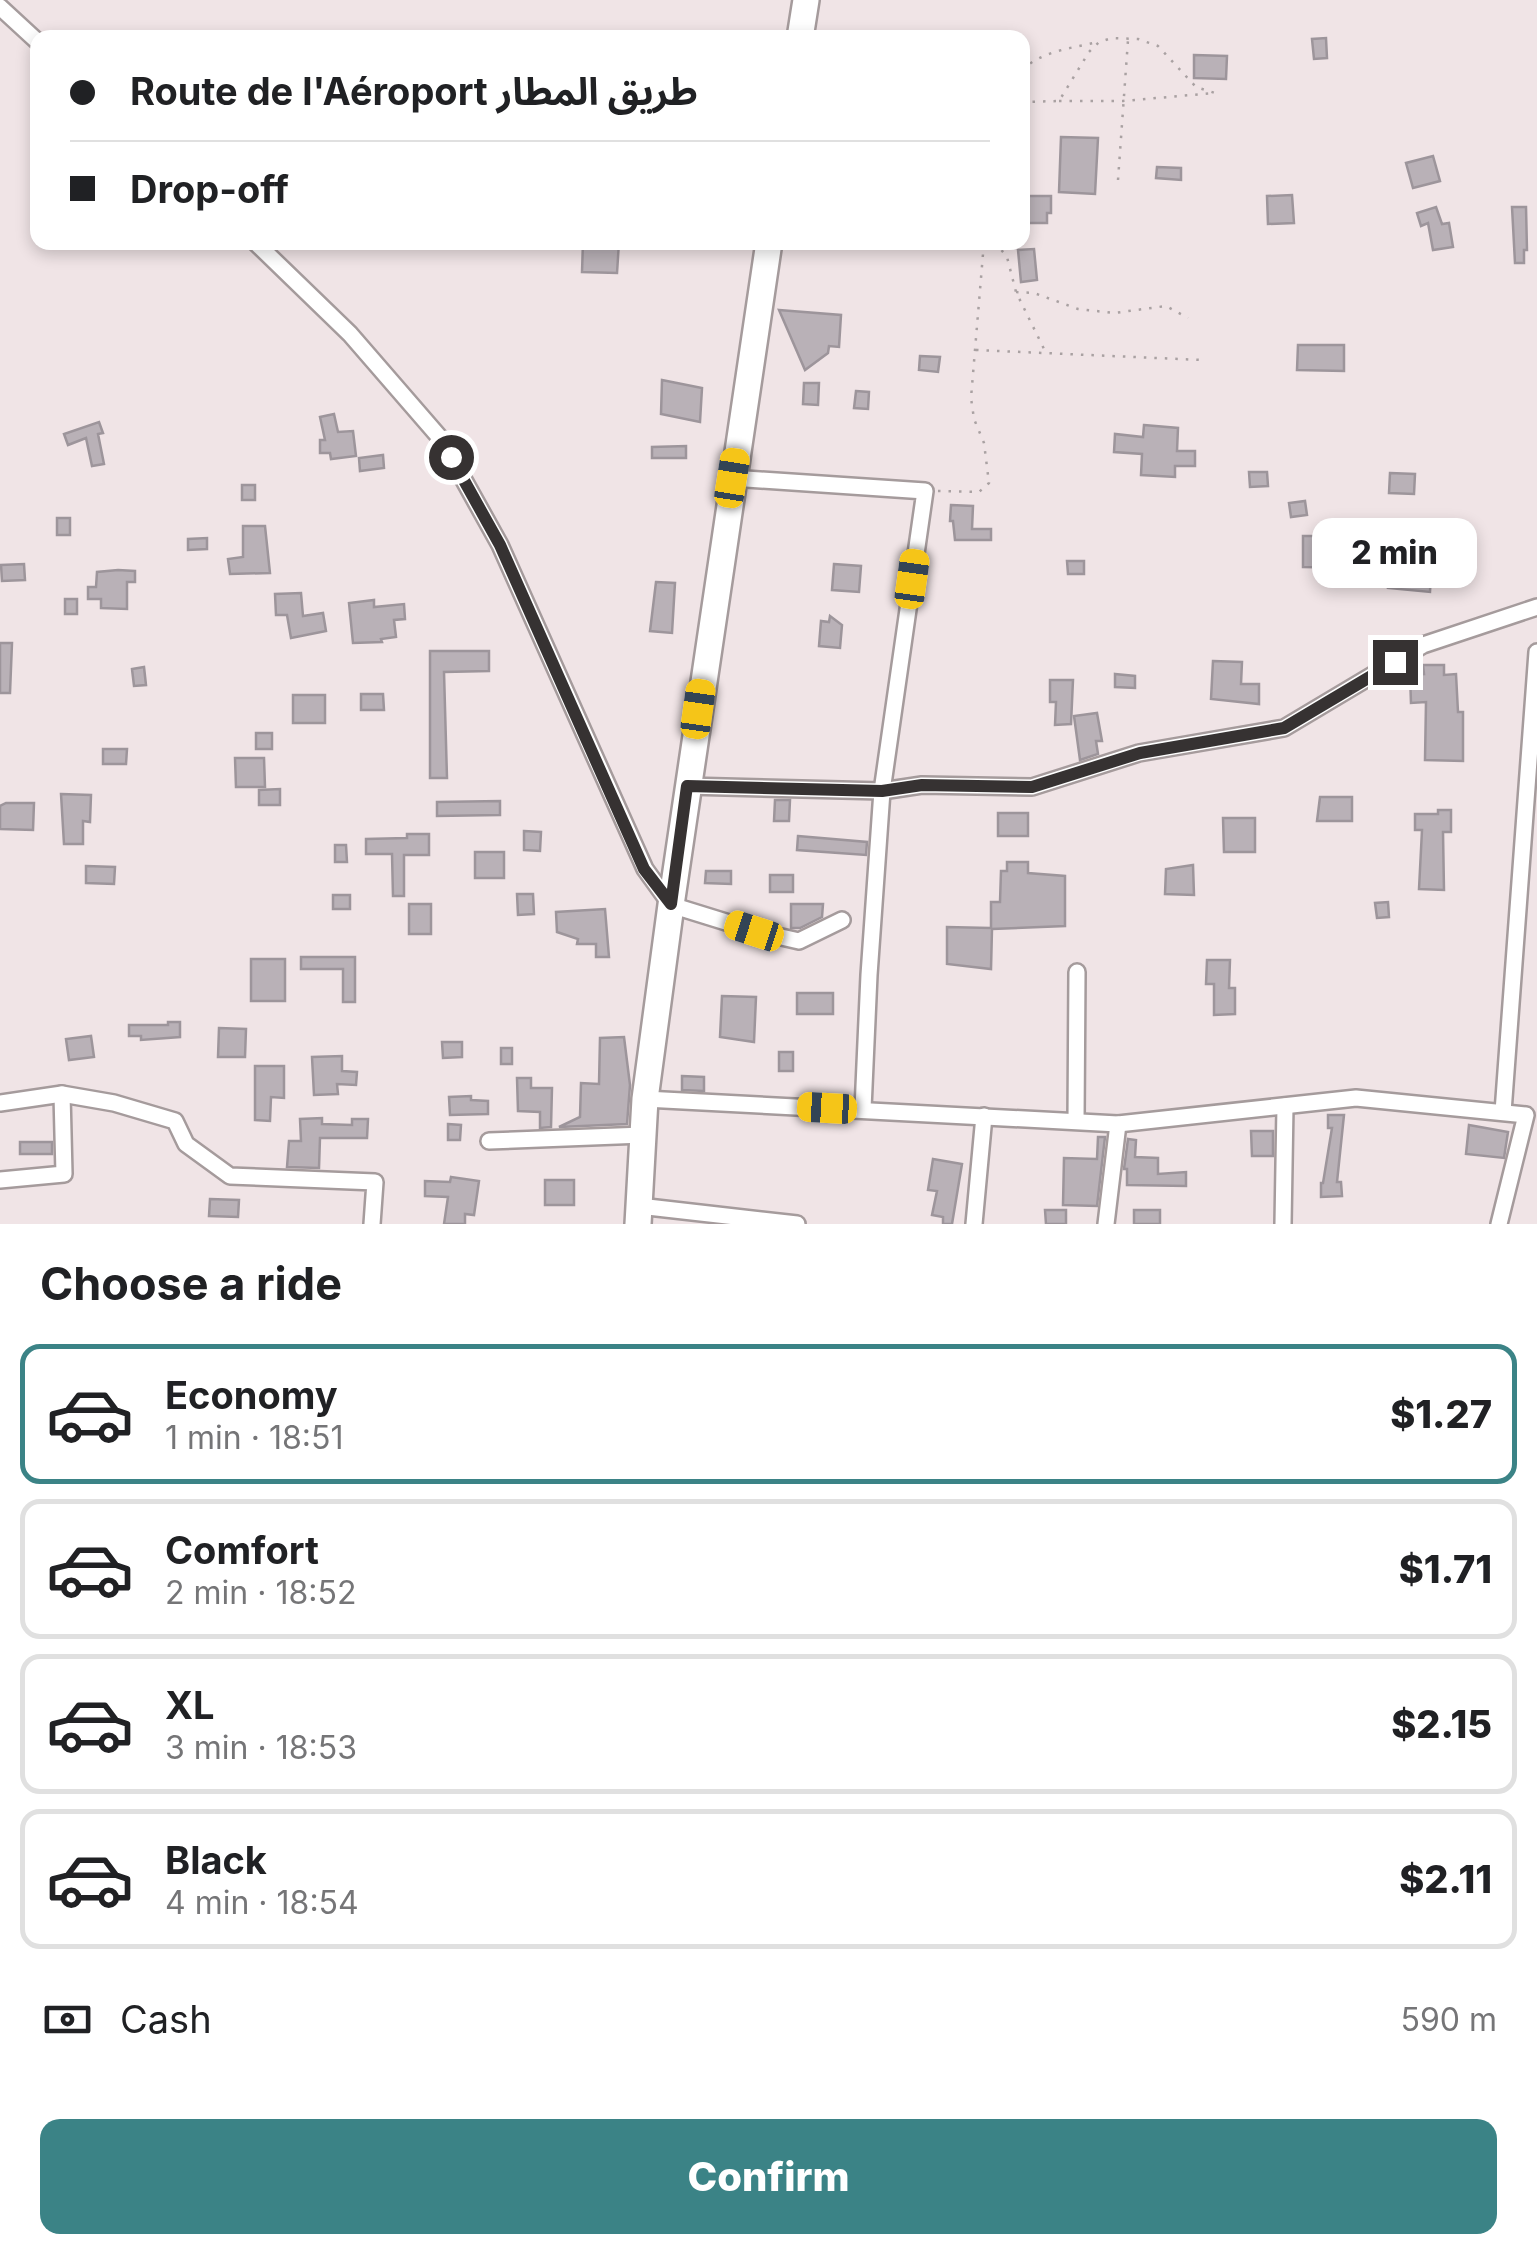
<!DOCTYPE html>
<html lang="en">
<head>
<meta charset="utf-8">
<style>
	body { margin:0; font-family:Inter,"Noto Sans Arabic",sans-serif; background:#f2f2f2; color:#202124; height:100vh; display:flex; flex-direction:column; font-size:38px; white-space:nowrap }
	* { box-sizing:border-box; margin:0 }
	p { font-size:32px; color:#757577 }
	.icon { flex:none; width:55px; height:55px; fill:none; stroke:currentColor; stroke-width:2; stroke-linecap:round; stroke-linejoin:round }
	.map { position:relative; height:1224px; overflow:hidden }
	.drawer { display:flex; flex-direction:column; background:#fff; flex:1 }
	.drawer>* { flex:none }
	.top-card { position:absolute; left:30px; top:30px; width:1000px; height:220px; border-radius:20px; box-shadow:0 5px 15px #0003; display:grid; align-content:center; height:220px; padding:0 40px; background:#fff }
	.end { position:absolute; width:45px; height:45px; margin:-22px; border:12px solid #363232; background:#fff; box-shadow:0 0 0 5px #fff }
	.from { border-radius:50% }
	.bubble { position:absolute; height:70px; border-radius:20px; background:#fff; box-shadow:0 5px 15px #0003; font-size:32px; font-weight:800; line-height:70px; text-align:center }
	.car { position:absolute; width:30px; height:60px; margin:-30px -15px; border-radius:12px; box-shadow:0 0 8px 2px #0007; background:linear-gradient(#f5c518 24%,#345 0 40%,#f5c518 0 76%,#345 0 86%,#f5c518 0) }
	.top-card b { display:flex; align-items:center; gap:35px; height:95px; font-size:38px }
	.top-card b+b { border-top:2px solid #e0e0e0 }
	.top-card i { width:25px; height:25px; background:#202124 }
	ul { padding:0; list-style:none }
	li { display:flex; align-items:center; gap:30px; height:140px; margin:0 20px 15px; padding:0 20px; border:5px solid #e0e0e0; border-radius:20px }
	li div { flex:1 }
	li b { display:block; font-size:38px }
	li em { font-style:normal; font-weight:800 }
	li.on { border-color:#3b8386 }
	li>.icon { width:90px; height:90px; stroke-width:1.5 }
	h2 { padding:0 40px; font-size:45px; line-height:120px }
	.pay { display:flex; align-items:center; gap:25px; height:110px; padding:0 40px; font-size:38px }
	.pay p { margin-inline-start:auto }
	.cta { display:flex; gap:20px; margin-top:auto; padding:20px 40px }
	.cta a { flex:1; height:115px; border-radius:20px; background:#3b8386; color:#fff; font-size:40px; font-weight:800; line-height:115px; text-align:center }
	.map>svg:first-child { display:block }
	.building { fill:#b9b1b7; stroke:#9d959b; stroke-width:2.5 }
	.lines { fill:none; stroke-linecap:round; stroke-linejoin:round }
	.minor-casing { stroke:#a59b9c; stroke-width:20 }
	.primary-casing { stroke:#a59b9c; stroke-width:30 }
	.path { stroke:#a9a1a2; stroke-width:2.5; stroke-dasharray:2.5 8; stroke-linecap:butt }
	.minor { stroke:#fff; stroke-width:15 }
	.primary { stroke:#fff; stroke-width:25 }
	.route { stroke:#363232; stroke-width:12 }
</style>
</head>
<body>
<div class="map">
<svg width="1537" height="1224" viewBox="0 0 1537 1224">
	<rect width="100%" height="100%" fill="#f0e4e6"/>
	<g class="building">
		<polygon points="1326,38 1327,58 1314,59 1312,39"/>
		<polygon points="1194,55 1227,56 1226,79 1194,78"/>
		<polygon points="1061,137 1098,138 1095,194 1059,192"/>
		<polygon points="1433,156 1440,181 1413,188 1406,163"/>
		<polygon points="1157,167 1181,168 1181,180 1156,178"/>
		<polygon points="1292,195 1294,223 1268,224 1267,196"/>
		<polygon points="1026,196 1051,196 1051,213 1047,213 1047,223 1026,223"/>
		<polygon points="1436,207 1442,224 1449,223 1453,247 1433,250 1428,223 1421,226 1417,213"/>
		<polygon points="1512,207 1526,207 1527,250 1524,250 1524,263 1515,263"/>
		<polygon points="583,242 619,242 617,273 582,272"/>
		<polygon points="1034,249 1037,280 1021,282 1018,250"/>
		<polygon points="779,310 841,315 839,347 829,346 828,353 805,370"/>
		<polygon points="1298,345 1344,345 1344,371 1297,370"/>
		<polygon points="920,356 940,357 938,372 919,370"/>
		<polygon points="662,380 702,388 700,422 661,414"/>
		<polygon points="804,383 819,383 818,405 803,404"/>
		<polygon points="856,391 869,392 868,409 854,408"/>
		<polygon points="334,414 338,432 353,431 356,456 331,459 330,453 320,453 320,440 325,440 320,417"/>
		<polygon points="99,422 103,433 98,434 104,464 92,466 86,438 68,445 64,434"/>
		<polygon points="1144,425 1178,428 1177,451 1195,451 1195,466 1175,466 1175,477 1141,475 1142,454 1114,452 1115,434 1143,437"/>
		<polygon points="686,446 686,458 652,458 652,447"/>
		<polygon points="383,455 384,468 360,471 359,458"/>
		<polygon points="1249,472 1267,472 1268,486 1250,487"/>
		<polygon points="1390,473 1415,474 1414,494 1389,493"/>
		<rect x="242" y="485" width="13" height="15"/>
		<polygon points="1305,501 1307,515 1291,517 1289,503"/>
		<polygon points="951,505 973,506 972,529 991,529 991,540 955,540 953,521 950,521"/>
		<rect x="57" y="518" width="13" height="17"/>
		<polygon points="243,526 265,526 270,573 230,574 228,559 243,557"/>
		<polygon points="1303,536 1361,536 1361,568 1303,567"/>
		<polygon points="207,538 207,549 188,550 188,539"/>
		<polygon points="1067,561 1084,561 1084,574 1068,574"/>
		<polygon points="24,564 25,580 2,581 1,565"/>
		<polygon points="834,564 861,566 859,592 832,590"/>
		<polygon points="1390,569 1431,573 1430,592 1388,588"/>
		<polygon points="118,570 135,571 135,582 127,582 127,609 101,608 101,599 88,599 88,587 96,587 97,572"/>
		<polygon points="656,582 675,583 672,633 650,631"/>
		<polygon points="301,593 303,616 323,613 326,631 291,638 287,615 276,615 275,594"/>
		<rect x="65" y="599" width="12" height="15"/>
		<polygon points="374,600 374,607 404,604 405,619 394,620 396,637 381,639 382,642 353,643 349,603"/>
		<polygon points="830,616 842,625 840,648 819,646 821,621 829,622"/>
		<polygon points="0,643 12,643 10,693 0,693"/>
		<polygon points="430,651 489,651 489,671 444,672 447,778 430,778"/>
		<polygon points="1213,661 1242,662 1241,684 1259,684 1259,704 1211,699"/>
		<polygon points="1423,665 1444,665 1444,675 1456,674 1458,712 1463,712 1463,761 1425,760 1426,702 1411,703 1410,675 1424,674"/>
		<polygon points="144,667 146,685 134,686 132,669"/>
		<polygon points="1115,674 1135,676 1135,688 1115,687"/>
		<polygon points="1050,680 1073,680 1071,724 1055,725 1056,702 1050,702"/>
		<polygon points="361,694 383,694 384,710 361,710"/>
		<rect x="293" y="695" width="32" height="28"/>
		<polygon points="1097,713 1102,741 1096,741 1098,754 1080,760 1074,716"/>
		<rect x="256" y="733" width="16" height="16"/>
		<polygon points="103,749 127,749 126,764 103,764"/>
		<polygon points="235,758 264,758 265,787 236,787"/>
		<polygon points="280,789 280,805 259,805 259,790"/>
		<polygon points="61,794 91,795 90,822 83,821 83,844 64,844"/>
		<polygon points="1320,797 1352,797 1352,821 1317,821"/>
		<polygon points="775,800 790,800 789,821 774,821"/>
		<polygon points="500,801 500,815 437,816 437,802"/>
		<polygon points="6,803 34,803 33,830 0,829 0,806"/>
		<polygon points="1438,810 1451,810 1451,832 1443,832 1444,890 1419,889 1422,830 1415,830 1415,814 1438,814"/>
		<rect x="998" y="813" width="30" height="23"/>
		<polygon points="1223,818 1255,818 1255,852 1224,852"/>
		<polygon points="524,831 541,832 540,851 524,850"/>
		<polygon points="407,834 429,834 429,855 404,855 404,896 393,896 392,854 366,854 366,839 407,838"/>
		<polygon points="798,836 867,842 866,855 797,850"/>
		<polygon points="335,845 346,845 347,862 335,862"/>
		<rect x="475" y="852" width="29" height="26"/>
		<polygon points="1007,862 1028,862 1028,873 1065,876 1065,926 992,929 991,969 947,964 947,927 991,928 991,902 1000,902 1001,871 1007,871"/>
		<polygon points="1193,865 1194,895 1165,894 1166,869"/>
		<polygon points="86,866 115,867 114,884 86,883"/>
		<polygon points="706,871 731,871 731,884 705,883"/>
		<rect x="770" y="875" width="23" height="17"/>
		<polygon points="517,894 533,894 534,914 518,915"/>
		<rect x="333" y="895" width="17" height="14"/>
		<polygon points="1388,902 1389,917 1377,918 1375,903"/>
		<rect x="409" y="904" width="22" height="30"/>
		<polygon points="791,904 823,904 822,917 800,928 791,928"/>
		<polygon points="605,909 609,957 596,957 596,944 577,944 578,939 557,932 556,912"/>
		<polygon points="301,957 355,957 355,1002 343,1002 343,969 301,969"/>
		<rect x="251" y="959" width="34" height="42"/>
		<polygon points="1207,960 1230,960 1229,988 1235,988 1235,1014 1214,1015 1214,984 1206,984"/>
		<rect x="797" y="993" width="36" height="21"/>
		<polygon points="722,996 756,997 754,1042 720,1037"/>
		<polygon points="168,1022 180,1022 180,1037 141,1040 141,1036 129,1036 129,1025 168,1025"/>
		<polygon points="219,1028 246,1029 245,1057 218,1057"/>
		<polygon points="91,1036 94,1057 69,1060 66,1039"/>
		<polygon points="624,1037 630,1085 627,1124 559,1127 580,1117 581,1083 599,1084 600,1038"/>
		<polygon points="442,1042 462,1042 462,1057 443,1058"/>
		<rect x="501" y="1048" width="11" height="16"/>
		<rect x="779" y="1052" width="14" height="19"/>
		<polygon points="342,1056 342,1071 357,1072 356,1085 337,1084 338,1094 314,1095 312,1057"/>
		<polygon points="255,1066 284,1066 284,1098 271,1097 270,1121 255,1120"/>
		<polygon points="682,1076 704,1077 704,1091 682,1090"/>
		<polygon points="517,1078 531,1078 531,1088 552,1088 551,1127 540,1128 540,1112 518,1111"/>
		<polygon points="471,1096 471,1100 488,1101 488,1114 450,1115 449,1097"/>
		<polygon points="1328,1115 1344,1115 1337,1182 1341,1182 1342,1196 1321,1197 1321,1183 1323,1183 1332,1128 1328,1128"/>
		<polygon points="322,1118 322,1124 352,1125 352,1119 368,1119 367,1138 320,1138 319,1168 287,1167 289,1141 301,1141 300,1119"/>
		<polygon points="448,1124 461,1125 460,1140 448,1140"/>
		<polygon points="1469,1125 1508,1132 1504,1158 1466,1154"/>
		<polygon points="1251,1131 1273,1131 1273,1156 1252,1156"/>
		<polygon points="1098,1137 1105,1137 1097,1206 1063,1205 1064,1158 1097,1159"/>
		<polygon points="1128,1139 1136,1140 1135,1157 1158,1158 1158,1174 1186,1172 1186,1186 1127,1185 1127,1169 1124,1169"/>
		<rect x="20" y="1142" width="32" height="12"/>
		<polygon points="933,1159 962,1164 952,1224 943,1224 943,1217 932,1215 937,1191 928,1190"/>
		<polygon points="451,1177 479,1181 474,1215 465,1214 465,1224 444,1224 448,1197 425,1196 425,1181 450,1182"/>
		<rect x="545" y="1180" width="29" height="25"/>
		<polygon points="210,1199 239,1200 238,1217 209,1216"/>
		<polygon points="1045,1210 1066,1210 1066,1224 1046,1224"/>
		<rect x="1134" y="1210" width="26" height="14"/>
	</g>
	<g class="lines">
		<defs>
			<g id="minor">
				<polyline points="0,7 38,42"/>
				<polyline points="255,242 350,334 441,439 500,545 645,869 671,905 755,931 799,941 842,920"/>
				<polyline points="732,478 925,491 882,791 869,975 863,1109"/>
				<polyline points="687,786 882,791 922,785 1032,787 1139,753 1284,728 1423,645 1537,607"/>
				<polyline points="645,1099 1118,1124 1356,1098 1526,1115 1499,1224"/>
				<polyline points="0,1103 62,1094 114,1103 175,1121 186,1144 230,1176 375,1182 372,1224"/>
				<polyline points="1503,1112 1537,652"/>
				<polyline points="1076,1121 1077,972"/>
				<polyline points="489,1141 643,1135"/>
				<polyline points="0,1180 64,1174 62,1094"/>
				<polyline points="639,1206 797,1224"/>
				<polyline points="974,1224 984,1116"/>
				<polyline points="1106,1224 1118,1124"/>
				<polyline points="1283,1224 1285,1106"/>
			</g>
			<g id="primary">
				<polyline points="800,38 806,0"/>
				<polyline points="638,1224 645,1099 671,905 769,242"/>
			</g>
		</defs>
		<use href="#minor" class="minor-casing"/>
		<use href="#primary" class="primary-casing"/>
		<g class="path">
			<path d="M1022,70C1042,51 1072,48 1098,42"/>
			<polyline points="1059,101 1123,101 1214,93"/>
			<polyline points="1022,102 1059,101 1089,52 1099,42 1112,38 1138,39 1158,46 1196,87 1215,93"/>
			<polyline points="1118,180 1128,40"/>
			<polyline points="995,242 1007,257 1016,292 1046,353"/>
			<polyline points="1016,292 1034,293 1078,309 1114,313 1166,306 1188,318"/>
			<polyline points="976,350 1202,360"/>
			<polyline points="938,491 979,492 989,483 984,443 974,419 971,398 984,242"/>
		</g>
		<use href="#minor" class="minor"/>
		<use href="#primary" class="primary"/>
	</g>
	<g class="lines">
		<polyline class="route" points="451,457 500,545 644,869 671,904 687,786 882,791 922,785 1032,787 1140,753 1284,728 1395,662"/>
	</g>
</svg>
<i class="end from" style="left:451px;top:457px"></i>
<i class="end" style="left:1395px;top:662px"></i>
<div class="bubble" style="left:1312px;top:518px;width:165px">2 min</div>
<i class="car" style="left:732px;top:478px;rotate:9deg"></i>
<i class="car" style="left:912px;top:579px;rotate:8deg"></i>
<i class="car" style="left:698px;top:709px;rotate:8deg"></i>
<i class="car" style="left:754px;top:931px;rotate:288deg"></i>
<i class="car" style="left:827px;top:1108px;rotate:273deg"></i>
<div class="top-card">
<b><i class="from"></i>Route de l'Aéroport طريق المطار</b>
<b><i></i>Drop-off</b>
</div>
</div>
<section class="drawer">
<h2>Choose a ride</h2>
<ul>
<li class="on"><svg class="icon" aria-label="car" viewBox="0 0 24 24"><path d="M5 17H2v-5l4-1 3-4h7l3 4 3 1v5h-3M9 17h6M6 11h13"/><circle cx="7" cy="17" r="2"/><circle cx="17" cy="17" r="2"/></svg><div><b>Economy</b><p>1 min · 18:51</p></div><em>$1.27</em></li>
<li><svg class="icon" aria-label="car" viewBox="0 0 24 24"><path d="M5 17H2v-5l4-1 3-4h7l3 4 3 1v5h-3M9 17h6M6 11h13"/><circle cx="7" cy="17" r="2"/><circle cx="17" cy="17" r="2"/></svg><div><b>Comfort</b><p>2 min · 18:52</p></div><em>$1.71</em></li>
<li><svg class="icon" aria-label="car" viewBox="0 0 24 24"><path d="M5 17H2v-5l4-1 3-4h7l3 4 3 1v5h-3M9 17h6M6 11h13"/><circle cx="7" cy="17" r="2"/><circle cx="17" cy="17" r="2"/></svg><div><b>XL</b><p>3 min · 18:53</p></div><em>$2.15</em></li>
<li><svg class="icon" aria-label="car" viewBox="0 0 24 24"><path d="M5 17H2v-5l4-1 3-4h7l3 4 3 1v5h-3M9 17h6M6 11h13"/><circle cx="7" cy="17" r="2"/><circle cx="17" cy="17" r="2"/></svg><div><b>Black</b><p>4 min · 18:54</p></div><em>$2.11</em></li>
</ul>
<div class="pay"><svg class="icon" aria-label="cash" viewBox="0 0 24 24"><path d="M3 7h18v10H3z"/><circle cx="12" cy="12" r="2"/></svg>Cash<p>590 m</p></div>
<div class="cta"><a>Confirm</a></div>
</section>
</body>
</html>
